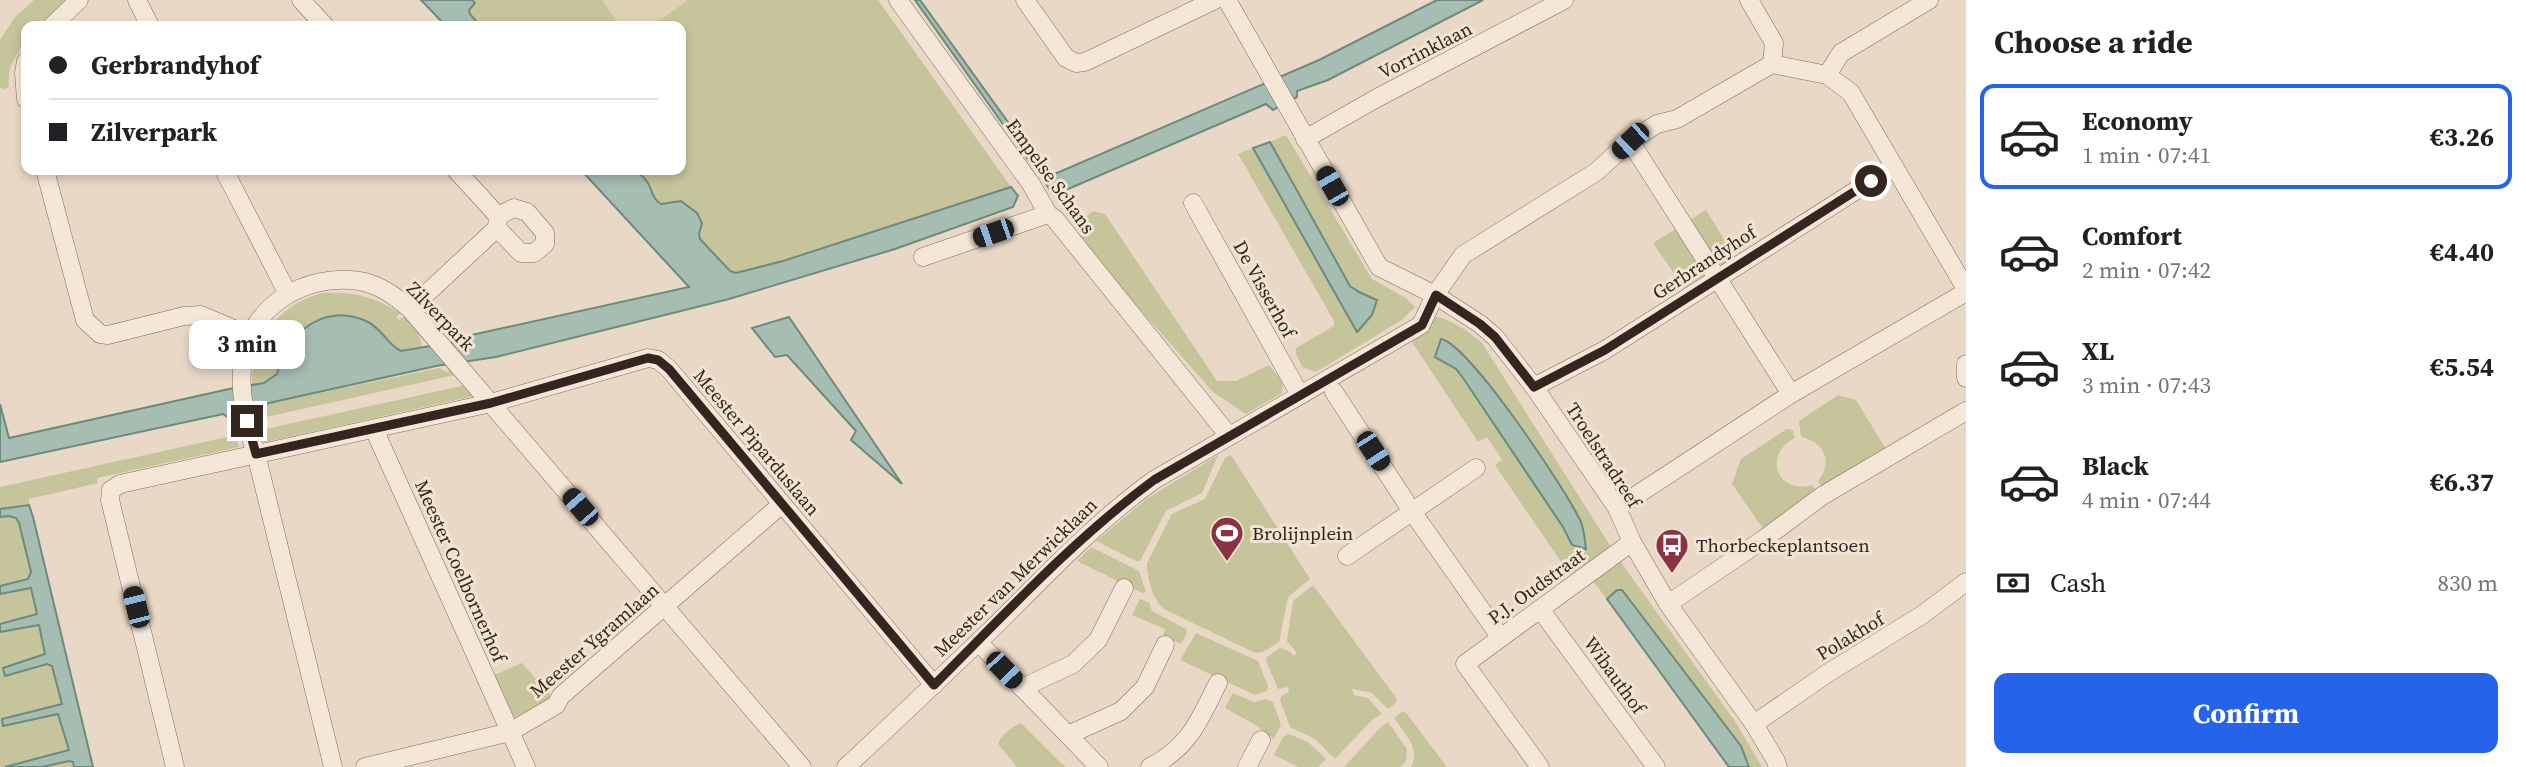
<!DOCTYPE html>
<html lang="en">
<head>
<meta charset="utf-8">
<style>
	body { margin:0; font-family:"Source Serif 4",serif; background:#f2f2f2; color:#202124; height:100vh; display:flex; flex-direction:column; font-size:26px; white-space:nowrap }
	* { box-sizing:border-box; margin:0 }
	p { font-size:23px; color:#757577 }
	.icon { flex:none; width:38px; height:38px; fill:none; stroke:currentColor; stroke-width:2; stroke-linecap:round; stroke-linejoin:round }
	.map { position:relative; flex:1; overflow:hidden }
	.drawer { display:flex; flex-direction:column; background:#fff; width:560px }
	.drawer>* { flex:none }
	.top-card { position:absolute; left:21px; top:21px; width:665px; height:154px; border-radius:14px; box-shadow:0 4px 10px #0003; display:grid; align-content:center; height:154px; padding:0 28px; background:#fff }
	.end { position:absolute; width:32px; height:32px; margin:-16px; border:9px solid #34261f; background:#fff; box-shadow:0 0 0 4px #fff }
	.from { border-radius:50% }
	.bubble { position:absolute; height:49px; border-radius:14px; background:#fff; box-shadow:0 4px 10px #0003; font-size:23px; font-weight:700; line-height:49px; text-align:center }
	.car { position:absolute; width:21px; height:42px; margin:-21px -10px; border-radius:9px; box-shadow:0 0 5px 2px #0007; background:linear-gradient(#222 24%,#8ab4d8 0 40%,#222 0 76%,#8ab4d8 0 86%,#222 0) }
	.top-card b { display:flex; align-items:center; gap:24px; height:66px; font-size:26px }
	.top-card b+b { border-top:2px solid #e0e0e0 }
	.top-card i { width:18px; height:18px; background:#202124 }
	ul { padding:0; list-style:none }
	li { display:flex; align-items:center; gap:21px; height:105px; margin:0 14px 10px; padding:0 14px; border:4px solid transparent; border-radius:14px }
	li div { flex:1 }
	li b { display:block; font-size:26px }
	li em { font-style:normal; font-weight:700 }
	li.current { border-color:#2563eb }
	li>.icon { width:63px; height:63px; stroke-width:1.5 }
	h2 { padding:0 28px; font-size:32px; line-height:84px }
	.pay { display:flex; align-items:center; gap:18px; height:77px; padding:0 28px; font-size:26px }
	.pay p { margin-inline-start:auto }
	.button { display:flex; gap:14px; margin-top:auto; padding:14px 28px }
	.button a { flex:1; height:80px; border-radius:14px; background:#2563eb; color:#fff; font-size:28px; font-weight:700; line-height:80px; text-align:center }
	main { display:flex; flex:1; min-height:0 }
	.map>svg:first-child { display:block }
	.farmland { fill:#ded0b3 }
	.green { fill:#c6c49a; fill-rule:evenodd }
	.water { fill:#a6bdb2; stroke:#6e8a7e; stroke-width:2 }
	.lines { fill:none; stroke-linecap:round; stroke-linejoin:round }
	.street-casing { stroke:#826a5d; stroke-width:19 }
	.street { stroke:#f5e7d7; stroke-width:18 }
	.route { stroke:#34261f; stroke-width:9 }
	.labels { text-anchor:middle; stroke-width:6; stroke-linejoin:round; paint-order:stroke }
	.street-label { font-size:19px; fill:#34261f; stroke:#f2e4d3 }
	.poi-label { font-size:19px; fill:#34261f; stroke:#f2e4d3; text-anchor:start }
</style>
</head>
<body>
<main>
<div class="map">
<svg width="1966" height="767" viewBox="0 0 1966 767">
	<rect width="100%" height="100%" fill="#e9d8c5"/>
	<polygon class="farmland" points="602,0 688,0 652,26 620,26"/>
	<g class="green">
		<path d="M34,0H68L38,26H26C26,56 6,55 9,87L3,89L0,87V40L15,17Z"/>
		<polygon points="472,0 602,0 620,26 480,26 469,10 474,3"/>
		<polygon points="688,0 878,0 1011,187 783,261 736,273 730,271 700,239 699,234 702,223 681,201 661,204 654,200 644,177 631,170 681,170 681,26 652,26"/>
		<polygon points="1286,135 1372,279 1406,298 1415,307 1402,320 1316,372 1302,367 1296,354 1296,348 1334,326 1334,321 1238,154 1253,148 1357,332 1377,300 1359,292 1351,286 1270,142"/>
		<polygon points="1706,210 1735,257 1684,288 1653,243"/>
		<polygon points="1093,211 1105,214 1217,381 1236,381 1269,365 1283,382 1282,393 1246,414 1213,392 1099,263 1081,237 1082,220"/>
		<path d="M324,293C354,291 375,297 400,313L396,317L399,320L404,316L417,328L455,375L253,420C251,391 250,367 261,340L267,343L269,339L264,336C278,314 298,298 324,293ZM315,322L375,327L401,351L423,347L418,334L444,362L449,373L439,368L258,406L254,385L273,379L277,374L281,358L294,338Z"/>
		<path d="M1433,316C1450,319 1469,331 1482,343L1611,547L1570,575L1495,465L1502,460L1487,437L1478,442L1408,336ZM1467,357L1538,453L1581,523L1585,549L1572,544L1563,527L1456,369Z"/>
		<polygon points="466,385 474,396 261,443 256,431"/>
		<path d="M1838,395L1856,400L1889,454L1822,487L1818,481C1834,462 1824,442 1801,437L1799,421Z"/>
		<path d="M1787,429L1793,430L1795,438C1762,454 1777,495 1812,485L1816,491L1764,530L1732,484L1741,459Z"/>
		<polygon points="236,435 239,447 97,478 98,483 29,499 29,505 0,509 0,487"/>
		<polygon points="1218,455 1202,493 1166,511 1140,561 1136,561 1096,541 1148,498"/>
		<path d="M1231,455L1310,579L1288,597L1279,642L1263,652L1255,653L1164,609C1152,599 1147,577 1147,563L1172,514L1205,499L1225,458Z"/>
		<polygon points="28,507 86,767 0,767 0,514"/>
		<polygon points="1091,547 1139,571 1146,592 1142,593 1077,561"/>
		<polygon points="1620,561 1736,723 1762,767 1749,767 1749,762 1617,590 1607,599 1592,580"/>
		<polygon points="1313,585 1397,699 1396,703 1388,709 1372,693 1352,689 1354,695 1368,698 1382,714 1373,719 1335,759 1315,739 1290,727 1280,700 1281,696 1289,692 1288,687 1278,689 1266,661 1267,657 1280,648 1287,650 1294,656 1297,653 1287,641 1293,601"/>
		<polygon points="1140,599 1149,603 1152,611 1186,629 1187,633 1181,644 1163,636 1165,629 1132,615"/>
		<polygon points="1196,633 1258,661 1268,686 1267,691 1255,695 1180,660"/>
		<polygon points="522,663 555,700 514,725 492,676"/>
		<polygon points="1233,693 1254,702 1266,699 1273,702 1281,725 1274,739 1257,726 1225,708"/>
		<path d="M1403,711L1407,714L1447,767H1411C1421,748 1405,734 1394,718Z"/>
		<polygon points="1388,722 1407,749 1406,761 1400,767 1344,767 1379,729"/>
		<path d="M1021,723L1060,762L1066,767H1017L998,744C1002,733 1011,728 1021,723Z"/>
		<polygon points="1289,734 1308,742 1326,759 1318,767 1298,767 1274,755 1283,737"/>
	</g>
	<g class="water">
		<polygon points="421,0 472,0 475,3 469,10 470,14 480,26 446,26"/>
		<polygon points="915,0 920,0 1036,161 1031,164"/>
		<polygon points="1437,0 1483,0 1328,80 1297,91 1297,97 1273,110 1266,104 1068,189 1052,193 1043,179 1319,60"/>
		<polygon points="1270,142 1350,286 1359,292 1377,300 1372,315 1357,332 1253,148"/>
		<path d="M581,170C600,170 634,163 646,180C653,189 651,198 661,204L681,201L697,213L702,223L699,234L700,239L730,271L736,273L783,261L1011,187L1018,196L1013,207L895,249L729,299L496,357L436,366L260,405L233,421L223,414L0,462V404L9,438L229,389L264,383L277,374C286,333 325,301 368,322C382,329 388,345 401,351L454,342L458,338L689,287Z"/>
		<polygon points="789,317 902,484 851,440 856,431 787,355 775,357 752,328"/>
		<path d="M1441,339C1469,344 1567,491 1581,522C1584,530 1585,541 1586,549L1572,545L1563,527L1463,378L1456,369L1435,357Z"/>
		<polygon points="29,505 33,517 93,767 74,767 73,762 69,761 42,767 5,767 69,750 58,714 3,726 2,719 62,704 52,666 47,664 5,676 3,668 45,654 39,625 0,632 0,624 37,614 31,588 0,594 0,586 28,579 31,572 19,523 16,518 9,516 0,517 0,509"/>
		<polygon points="1617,590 1622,590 1741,746 1749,767 1729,767 1607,599"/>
	</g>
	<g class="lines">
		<defs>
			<g id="street">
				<polyline points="137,0 150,26"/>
				<polyline points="301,0 325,26"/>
				<polyline points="898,0 1031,184 1048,214 1055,219 1229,436"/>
				<polyline points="1025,0 1066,58 1076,63 1085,62 1215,0"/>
				<polyline points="1227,0 1379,267 1435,295 1480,324 1495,337 1534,387 1617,508 1632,542 1668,604 1754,724 1776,761 1778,767"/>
				<polyline points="1749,0 1774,43 1772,64"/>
				<polyline points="52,26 79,0"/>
				<polyline points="26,61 24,73 26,99"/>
				<polyline points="1827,75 1841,53 1929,0"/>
				<polyline points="1305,139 1377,98 1564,0"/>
				<polyline points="1630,141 1791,394"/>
				<polyline points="45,170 85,320 100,334 108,335 184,316 201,315 250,336"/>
				<polyline points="224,170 288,294"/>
				<polyline points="1193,203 1300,395"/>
				<polyline points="497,228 521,253 534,253 545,244 545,233 527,212 514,208 498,216"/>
				<polyline points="923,257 1048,214"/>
				<polyline points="410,309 497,228 498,216 456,170"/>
				<polyline points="1966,364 1966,378"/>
				<polyline points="1534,387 1605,350 1893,167"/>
				<polyline points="1334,392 1411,510 1501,638"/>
				<polyline points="374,429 526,767"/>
				<polyline points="1617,508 1791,394 1966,292"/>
				<polyline points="1347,556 1476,468"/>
				<polyline points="1668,604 1764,539 1822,496 1966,411"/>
				<polyline points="1540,609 1656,767"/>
				<polyline points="978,642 1099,767"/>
				<polyline points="1022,688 1073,664 1098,640 1124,588"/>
				<polyline points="1754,724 1828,673 1922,615 1966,582"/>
				<polyline points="1068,735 1121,711 1145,687 1165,645"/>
				<polyline points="175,767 110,500 111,490 120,484 491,403 648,358 658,360 669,369 934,685"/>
				<path d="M333,767L256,454C246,424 238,391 243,360C251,305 306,273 359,281C379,284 395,296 410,309L802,767"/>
				<polyline points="365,767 510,732 556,705 561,696 782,504"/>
				<path d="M846,767C897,720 947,672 997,624C1048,573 1096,522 1154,480L1421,325L1435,295L1463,255L1596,172L1630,141L1657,124L1677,119L1772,64L1827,75L1851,93L1966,289"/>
				<path d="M1150,767C1190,747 1199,720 1218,683"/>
				<polyline points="1247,767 1261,740"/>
				<polyline points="1540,767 1465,664 1632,542"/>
			</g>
		</defs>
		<use href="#street" class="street-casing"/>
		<use href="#street" class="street"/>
	</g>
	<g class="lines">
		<path class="route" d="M247,421L256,454L491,403L648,358L658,360L669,369L934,685C1005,614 1074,539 1154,480L1422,325L1436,295L1480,324L1495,337L1534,387L1605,350L1871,181"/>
	</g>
	<defs>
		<symbol id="stadium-pin" viewBox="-11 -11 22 30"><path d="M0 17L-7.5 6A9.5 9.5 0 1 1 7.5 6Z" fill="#8b3343" stroke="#f2e4d3"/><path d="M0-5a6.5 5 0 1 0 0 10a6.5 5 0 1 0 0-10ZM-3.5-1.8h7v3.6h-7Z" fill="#fff"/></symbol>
		<symbol id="bus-pin" viewBox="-11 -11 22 30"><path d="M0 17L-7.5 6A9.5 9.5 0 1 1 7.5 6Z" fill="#8b3343" stroke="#f2e4d3"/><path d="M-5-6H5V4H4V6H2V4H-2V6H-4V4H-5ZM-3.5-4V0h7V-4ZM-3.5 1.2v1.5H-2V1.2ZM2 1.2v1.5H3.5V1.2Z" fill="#fff"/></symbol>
	</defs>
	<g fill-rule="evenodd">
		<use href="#stadium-pin" x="1208" y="514" width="38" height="52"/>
		<use href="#bus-pin" x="1653" y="526" width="38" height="52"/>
	</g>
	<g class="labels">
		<g class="street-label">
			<text transform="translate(1425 50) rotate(-27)" y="7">Vorrinklaan</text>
			<text transform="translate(1051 176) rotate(54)" y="7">Empelse Schans</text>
			<text transform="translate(1704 262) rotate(-33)" y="7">Gerbrandyhof</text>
			<text transform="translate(1265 289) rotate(61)" y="7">De Visserhof</text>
			<text transform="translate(441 316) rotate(46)" y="7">Zilverpark</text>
			<text transform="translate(757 442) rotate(50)" y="7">Meester Piparduslaan</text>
			<text transform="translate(1604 455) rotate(57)" y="7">Troelstradreef</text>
			<text transform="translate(461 571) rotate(66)" y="7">Meester Coelbornerhof</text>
			<text transform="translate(1015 577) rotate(-44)" y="7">Meester van Merwicklaan</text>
			<text transform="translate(1536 586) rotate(-36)" y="7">P.J. Oudstraat</text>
			<text transform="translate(1850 636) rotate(-31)" y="7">Polakhof</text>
			<text transform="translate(594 640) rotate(-41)" y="7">Meester Ygramlaan</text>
			<text transform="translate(1615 675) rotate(54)" y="7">Wibauthof</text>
		</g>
		<g class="poi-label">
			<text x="1252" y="540">Brolijnplein</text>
			<text x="1696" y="552">Thorbeckeplantsoen</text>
		</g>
	</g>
</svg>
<i class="end from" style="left:1871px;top:181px"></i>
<i class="end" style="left:247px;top:421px"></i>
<div class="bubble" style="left:189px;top:320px;width:116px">3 min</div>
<i class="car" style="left:1630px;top:141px;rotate:227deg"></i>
<i class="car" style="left:1332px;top:186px;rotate:330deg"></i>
<i class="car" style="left:993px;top:233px;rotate:251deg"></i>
<i class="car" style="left:1373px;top:451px;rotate:147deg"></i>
<i class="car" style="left:580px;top:507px;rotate:319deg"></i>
<i class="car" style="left:136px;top:607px;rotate:346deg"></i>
<i class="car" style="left:1004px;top:670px;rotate:136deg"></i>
<div class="top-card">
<b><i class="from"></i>Gerbrandyhof</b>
<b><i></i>Zilverpark</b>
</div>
</div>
<section class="drawer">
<h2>Choose a ride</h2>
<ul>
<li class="current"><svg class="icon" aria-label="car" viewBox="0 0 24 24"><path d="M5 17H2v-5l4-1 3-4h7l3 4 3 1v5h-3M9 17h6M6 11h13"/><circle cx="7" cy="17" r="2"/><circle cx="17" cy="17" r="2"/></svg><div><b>Economy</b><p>1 min · 07:41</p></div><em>€3.26</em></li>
<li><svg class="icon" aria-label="car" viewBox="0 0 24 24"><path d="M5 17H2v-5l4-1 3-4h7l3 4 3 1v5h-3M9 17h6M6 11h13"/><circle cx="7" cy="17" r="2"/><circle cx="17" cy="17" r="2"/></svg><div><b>Comfort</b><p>2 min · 07:42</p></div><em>€4.40</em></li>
<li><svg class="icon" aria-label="car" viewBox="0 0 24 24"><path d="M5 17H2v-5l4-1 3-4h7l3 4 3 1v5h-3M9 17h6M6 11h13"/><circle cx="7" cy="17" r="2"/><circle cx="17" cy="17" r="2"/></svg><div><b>XL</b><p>3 min · 07:43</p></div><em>€5.54</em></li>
<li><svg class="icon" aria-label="car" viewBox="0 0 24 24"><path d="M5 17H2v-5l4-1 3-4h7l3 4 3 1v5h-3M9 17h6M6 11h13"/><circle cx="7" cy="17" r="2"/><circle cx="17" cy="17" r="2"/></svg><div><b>Black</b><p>4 min · 07:44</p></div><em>€6.37</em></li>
</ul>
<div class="pay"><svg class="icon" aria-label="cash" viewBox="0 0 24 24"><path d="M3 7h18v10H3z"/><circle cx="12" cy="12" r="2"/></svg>Cash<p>830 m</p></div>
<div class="button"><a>Confirm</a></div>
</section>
</main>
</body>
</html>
